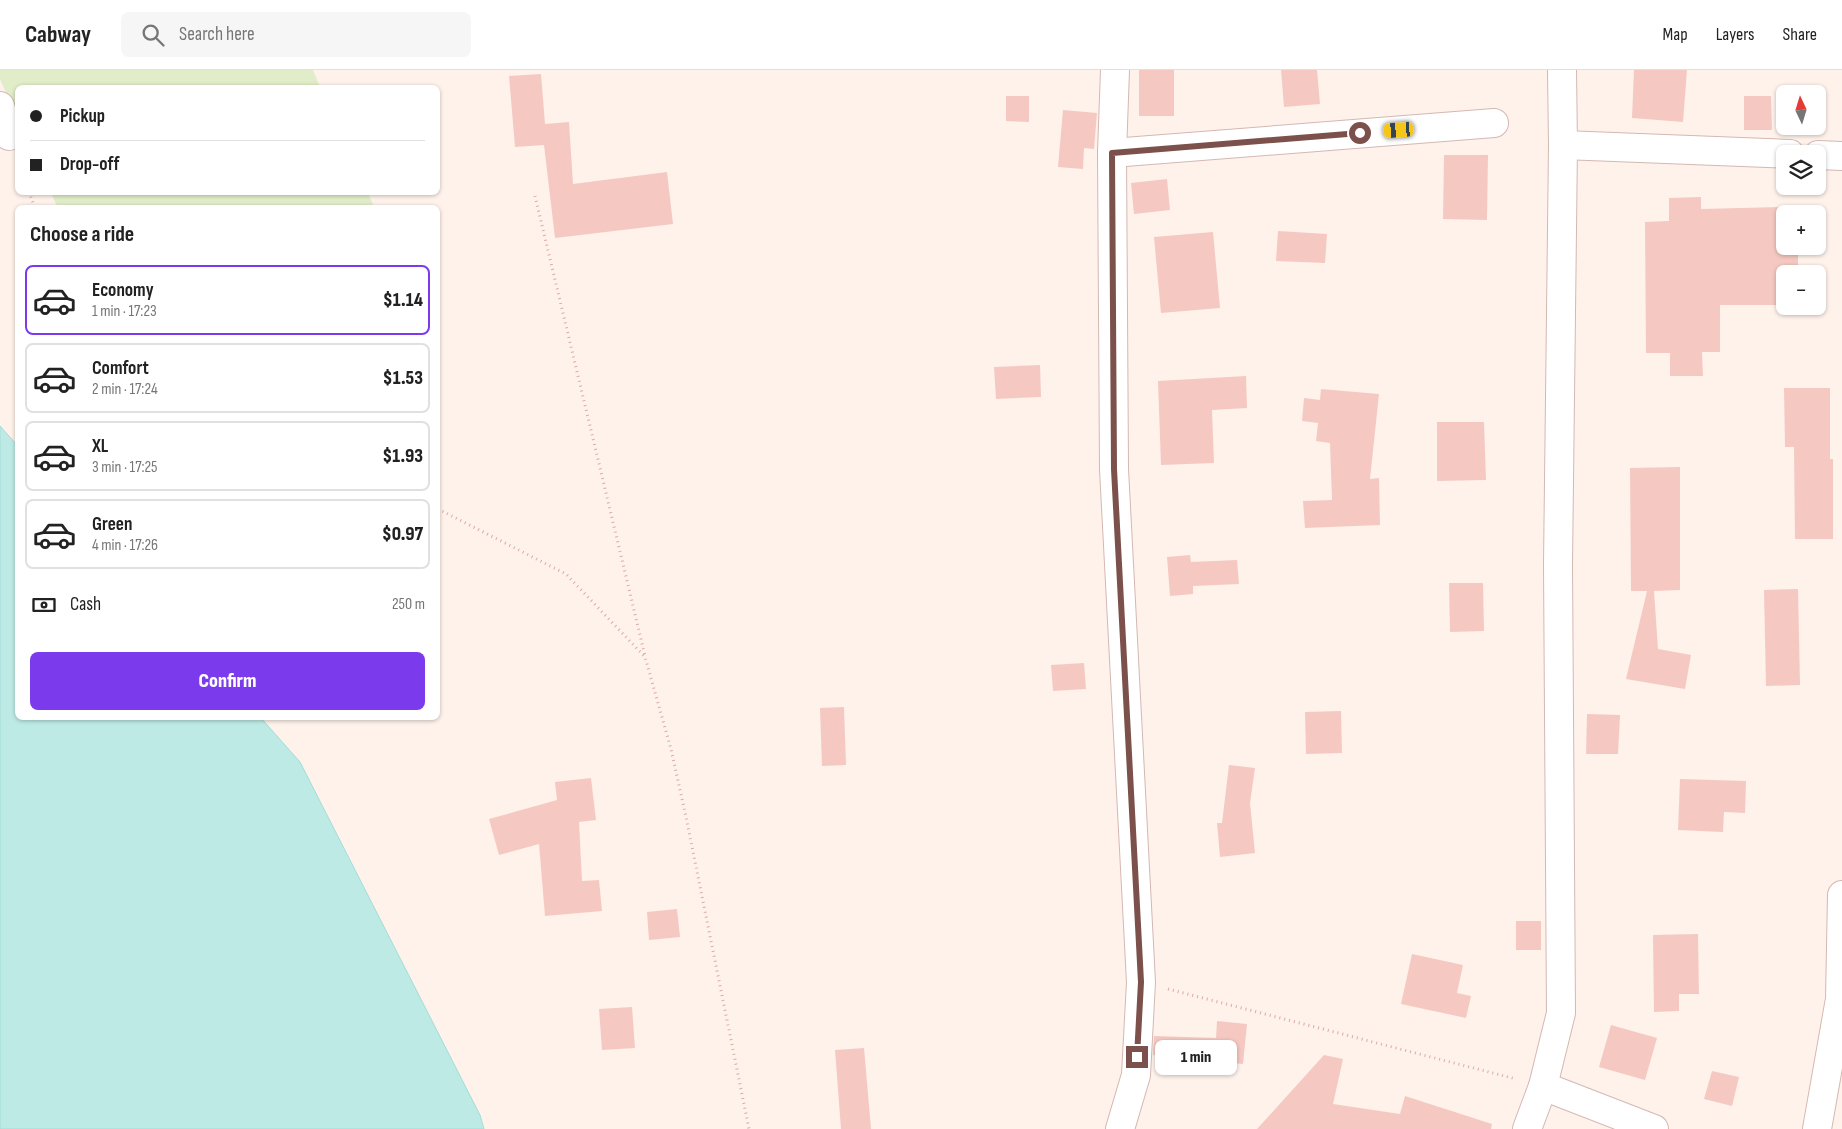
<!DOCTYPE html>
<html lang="en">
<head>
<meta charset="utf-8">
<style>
	body { margin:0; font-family:"Sofia Sans Condensed",sans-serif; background:#f6f6f6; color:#222; height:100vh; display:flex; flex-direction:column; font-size:19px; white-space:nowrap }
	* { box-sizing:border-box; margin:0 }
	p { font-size:16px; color:#767676 }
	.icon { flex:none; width:28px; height:28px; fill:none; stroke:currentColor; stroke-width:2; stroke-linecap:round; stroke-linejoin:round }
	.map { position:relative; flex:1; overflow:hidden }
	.panel { position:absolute; left:15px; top:135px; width:425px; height:515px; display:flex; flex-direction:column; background:#fff; border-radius:8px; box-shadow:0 1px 4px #0004 }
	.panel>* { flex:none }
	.hud { position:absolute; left:15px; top:15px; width:425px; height:110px; border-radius:8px; box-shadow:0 1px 4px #0004; display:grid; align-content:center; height:110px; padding:0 15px; background:#fff }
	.needle { width:32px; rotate:356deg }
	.buttons { position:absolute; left:1776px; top:15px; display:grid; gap:10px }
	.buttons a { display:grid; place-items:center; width:50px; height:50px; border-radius:8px; background:#fff; box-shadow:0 1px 4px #0004; font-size:25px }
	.end { position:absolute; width:22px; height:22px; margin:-11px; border:6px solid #7c514b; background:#fff; box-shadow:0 0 0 2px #fff }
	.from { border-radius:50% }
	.bubble { position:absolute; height:35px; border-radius:8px; background:#fff; box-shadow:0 1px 4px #0004; font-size:16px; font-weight:800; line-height:35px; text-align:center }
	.car { position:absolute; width:15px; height:30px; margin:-15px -8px; border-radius:6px; box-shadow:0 0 4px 1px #0007; background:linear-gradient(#f5c518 24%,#345 0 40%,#f5c518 0 76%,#345 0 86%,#f5c518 0) }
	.hud b { display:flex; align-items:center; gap:18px; height:48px; font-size:19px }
	.hud b+b { border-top:1px solid #e0e0e0 }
	.hud i { width:12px; height:12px; background:#222 }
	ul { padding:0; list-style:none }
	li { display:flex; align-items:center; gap:15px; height:70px; margin:0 10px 8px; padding:0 5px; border:2px solid #e0e0e0; border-radius:8px }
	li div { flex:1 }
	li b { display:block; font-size:19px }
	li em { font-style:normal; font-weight:800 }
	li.current { border-color:#7c3aed }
	li>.icon { width:45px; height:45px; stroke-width:1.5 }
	h2 { padding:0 15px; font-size:22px; line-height:60px }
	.pay { display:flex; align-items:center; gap:12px; height:55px; padding:0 15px; font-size:19px }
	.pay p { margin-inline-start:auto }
	.button { display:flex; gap:10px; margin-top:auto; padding:10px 15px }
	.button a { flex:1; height:58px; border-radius:8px; background:#7c3aed; color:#fff; font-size:20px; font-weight:800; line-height:58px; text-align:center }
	header { display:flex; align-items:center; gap:30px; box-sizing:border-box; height:70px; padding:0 25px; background:#fff; border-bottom:1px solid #e0e0e0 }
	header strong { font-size:24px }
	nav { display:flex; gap:28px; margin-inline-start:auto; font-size:18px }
	.search { width:350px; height:45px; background:#f6f6f6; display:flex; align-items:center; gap:12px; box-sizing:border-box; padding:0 18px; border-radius:8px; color:#767676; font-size:19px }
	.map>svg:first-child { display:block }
	.green { fill:#e0edc8 }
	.water { fill:#bdeae5; stroke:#a3dcd7 }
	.building { fill:#f5c9c1 }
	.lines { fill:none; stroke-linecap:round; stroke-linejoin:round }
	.minor-casing { stroke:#d4b8b2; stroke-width:30 }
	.path { stroke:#dbaba3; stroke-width:3; stroke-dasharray:1 4; stroke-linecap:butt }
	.minor { stroke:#fff; stroke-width:28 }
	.route { stroke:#7c514b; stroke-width:6 }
</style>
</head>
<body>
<header>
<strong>Cabway</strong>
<div class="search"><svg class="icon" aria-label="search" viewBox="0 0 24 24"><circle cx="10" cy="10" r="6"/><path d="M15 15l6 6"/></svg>Search here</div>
<nav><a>Map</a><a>Layers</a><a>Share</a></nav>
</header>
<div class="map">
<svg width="1842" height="1059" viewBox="0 0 1842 1059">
	<rect width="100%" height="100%" fill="#fef2eb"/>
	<g class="green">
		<polygon points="0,0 313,0 320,17 18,18 17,48 0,9"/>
		<polygon points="368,123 374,137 58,138 51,123"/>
	</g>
	<polygon class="water" points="0,356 17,375 18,648 261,648 300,692 480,1045 484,1059 0,1059"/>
	<g class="building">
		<rect x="1139" y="0" width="35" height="46"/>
		<polygon points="1281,0 1317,0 1320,34 1284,37"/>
		<polygon points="1634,0 1687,0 1683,52 1632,48"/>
		<polygon points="541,4 545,54 569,52 573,114 667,102 673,154 555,168 544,75 515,77 509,6"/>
		<polygon points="1006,26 1029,26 1029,52 1006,51"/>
		<polygon points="1744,26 1771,26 1772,60 1744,60"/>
		<polygon points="1063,40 1097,43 1094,79 1084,78 1083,99 1058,97"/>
		<polygon points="1444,85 1488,85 1487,150 1443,149"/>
		<polygon points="1777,99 1785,99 1785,116 1818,116 1818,101 1823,101 1824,121 1778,123"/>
		<polygon points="1167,109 1170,140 1134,144 1131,113"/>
		<polygon points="1701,127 1701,139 1785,137 1785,176 1798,176 1798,204 1785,204 1785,235 1720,235 1720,282 1702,282 1703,306 1670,306 1670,283 1646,283 1645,152 1669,151 1669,128"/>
		<polygon points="1278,161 1327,164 1325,193 1276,191"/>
		<polygon points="1213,162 1220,238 1161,243 1154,167"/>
		<polygon points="1040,295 1041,327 996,329 994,297"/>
		<polygon points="1246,306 1247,338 1212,340 1214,393 1161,395 1158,311"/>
		<polygon points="1784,318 1830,318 1830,389 1833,389 1833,469 1795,469 1794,377 1785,377"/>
		<polygon points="1321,319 1379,324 1370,409 1379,408 1380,455 1305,458 1303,431 1332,430 1330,373 1316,371 1318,353 1302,351 1304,328 1320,330"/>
		<polygon points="1437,352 1484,352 1486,410 1437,411"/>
		<polygon points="1680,397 1680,520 1654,521 1658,579 1691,585 1685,619 1626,609 1647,521 1631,521 1630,398"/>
		<polygon points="1190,485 1191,492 1237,490 1239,514 1193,516 1193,524 1170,526 1167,487"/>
		<polygon points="1449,513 1483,513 1484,561 1450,562"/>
		<polygon points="1798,519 1800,615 1766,616 1764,520"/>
		<polygon points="1084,593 1086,619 1053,621 1051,595"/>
		<polygon points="844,637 846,695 822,696 820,638"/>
		<polygon points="1341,641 1342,683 1306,684 1305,642"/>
		<polygon points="1587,644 1620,645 1618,684 1586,684"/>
		<polygon points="1229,695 1255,698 1250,733 1255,783 1220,787 1217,753 1222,753"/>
		<polygon points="591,708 596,750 579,752 582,811 599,810 602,841 545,846 539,774 499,785 489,749 557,730 555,712"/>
		<polygon points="1680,709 1746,711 1745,743 1724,742 1723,762 1678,760"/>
		<polygon points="677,839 680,867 649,870 647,842"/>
		<rect x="1516" y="851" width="25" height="29"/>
		<polygon points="1698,864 1699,924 1679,924 1679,941 1654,942 1653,865"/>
		<polygon points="1412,884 1463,895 1457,923 1471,926 1466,948 1401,934"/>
		<polygon points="632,937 635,978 602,980 599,939"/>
		<polygon points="1217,951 1247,954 1243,994 1202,990 1202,994 1168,992 1168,987 1153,985 1154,966 1216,968"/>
		<polygon points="1611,955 1657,968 1645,1010 1599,997"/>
		<polygon points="864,978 871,1059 841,1059 835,980"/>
		<polygon points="1324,985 1343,989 1333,1034 1400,1044 1405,1026 1492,1054 1491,1059 1257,1059"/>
		<polygon points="1712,1001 1739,1007 1732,1036 1704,1029"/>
	</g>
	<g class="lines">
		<defs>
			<g id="minor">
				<polyline points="1115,0 1112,83 1114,399 1141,912 1136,1005 1120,1059"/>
				<polyline points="0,36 9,66"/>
				<polyline points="1563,75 1790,84"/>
				<polyline points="1112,83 1494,53"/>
				<polyline points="1818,85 1842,86"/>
				<polyline points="1543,1016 1654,1059"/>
				<polyline points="1527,1059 1543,1016 1561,943 1558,495 1563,75 1562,0"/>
				<polyline points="1817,1059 1840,929 1842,825"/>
			</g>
		</defs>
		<use href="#minor" class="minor-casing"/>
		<g class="path">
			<polyline points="29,122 35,138"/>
			<polyline points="535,126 645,586"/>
			<polyline points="438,439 566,504 645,587 671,679 686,747 749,1059"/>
			<polyline points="1168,919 1516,1009"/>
		</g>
		<use href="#minor" class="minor"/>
	</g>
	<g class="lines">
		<polyline class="route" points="1137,987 1141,912 1114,399 1112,83 1360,63"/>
	</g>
</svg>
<div class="buttons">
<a><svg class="needle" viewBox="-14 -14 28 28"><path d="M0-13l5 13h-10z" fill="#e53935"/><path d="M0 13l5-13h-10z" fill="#767676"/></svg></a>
<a><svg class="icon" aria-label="layers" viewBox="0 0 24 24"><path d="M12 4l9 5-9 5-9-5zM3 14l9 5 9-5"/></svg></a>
<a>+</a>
<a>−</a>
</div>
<i class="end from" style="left:1360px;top:63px"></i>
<i class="end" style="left:1137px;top:987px"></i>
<div class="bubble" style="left:1155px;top:970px;width:82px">1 min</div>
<i class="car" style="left:1399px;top:60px;rotate:266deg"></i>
<div class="hud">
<b><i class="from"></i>Pickup</b>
<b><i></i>Drop-off</b>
</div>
<section class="panel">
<h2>Choose a ride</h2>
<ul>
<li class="current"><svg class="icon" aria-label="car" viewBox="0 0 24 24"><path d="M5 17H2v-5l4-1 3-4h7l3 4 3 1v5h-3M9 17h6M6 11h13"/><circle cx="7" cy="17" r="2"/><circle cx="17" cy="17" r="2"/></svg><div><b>Economy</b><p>1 min · 17:23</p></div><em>$1.14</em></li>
<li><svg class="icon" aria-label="car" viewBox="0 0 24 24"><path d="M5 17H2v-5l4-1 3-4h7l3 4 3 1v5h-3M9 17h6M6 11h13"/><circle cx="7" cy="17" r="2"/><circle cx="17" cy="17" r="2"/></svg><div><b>Comfort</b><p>2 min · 17:24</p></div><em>$1.53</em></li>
<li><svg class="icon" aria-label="car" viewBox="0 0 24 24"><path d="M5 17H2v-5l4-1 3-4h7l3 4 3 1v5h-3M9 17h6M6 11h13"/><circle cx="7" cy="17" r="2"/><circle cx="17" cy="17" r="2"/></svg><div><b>XL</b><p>3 min · 17:25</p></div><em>$1.93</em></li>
<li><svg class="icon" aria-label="car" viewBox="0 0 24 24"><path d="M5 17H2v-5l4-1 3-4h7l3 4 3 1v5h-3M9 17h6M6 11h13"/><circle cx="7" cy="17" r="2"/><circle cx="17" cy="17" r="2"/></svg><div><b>Green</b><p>4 min · 17:26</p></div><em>$0.97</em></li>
</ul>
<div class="pay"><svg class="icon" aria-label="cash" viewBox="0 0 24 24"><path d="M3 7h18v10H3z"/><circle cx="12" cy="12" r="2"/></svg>Cash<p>250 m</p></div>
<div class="button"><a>Confirm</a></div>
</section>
</div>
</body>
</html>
